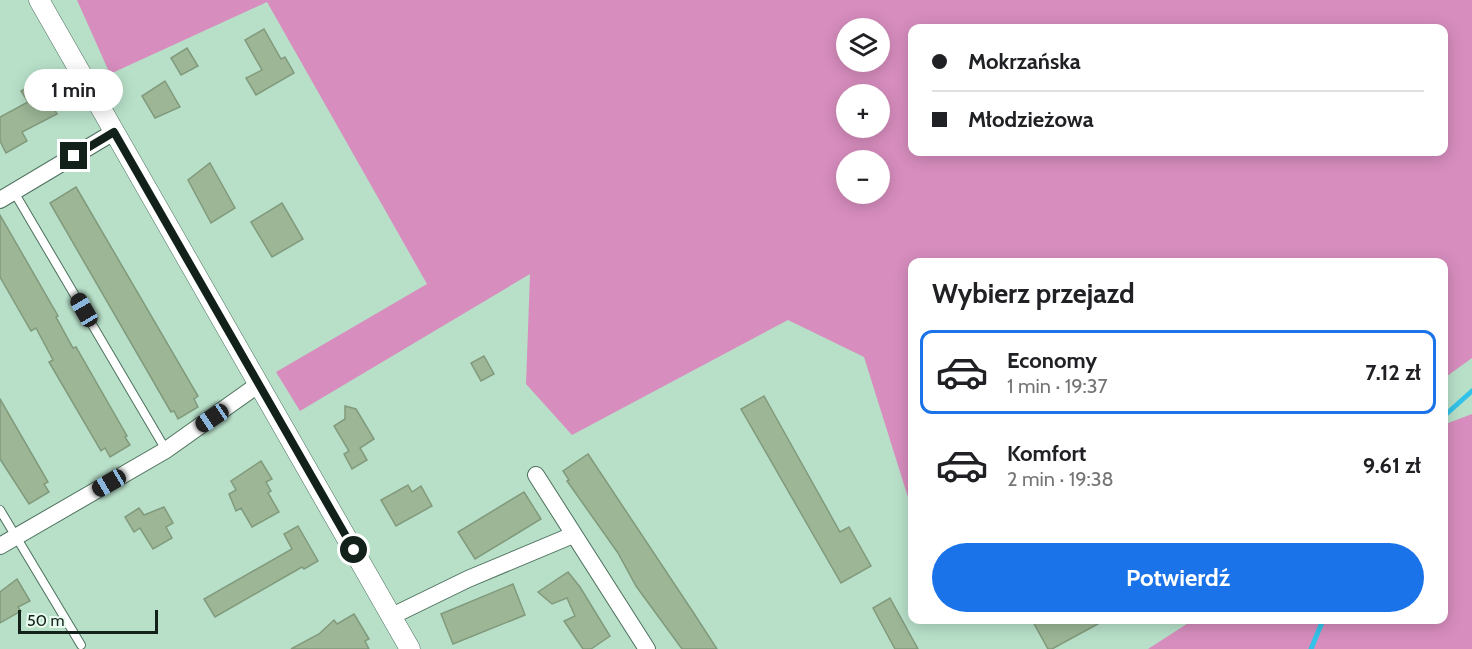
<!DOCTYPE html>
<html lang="pl">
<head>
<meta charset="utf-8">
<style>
	body { margin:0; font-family:Cabin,sans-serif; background:#f6f6f6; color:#202124; height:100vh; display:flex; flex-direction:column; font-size:22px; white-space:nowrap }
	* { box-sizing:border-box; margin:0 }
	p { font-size:20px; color:#757577 }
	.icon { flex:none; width:33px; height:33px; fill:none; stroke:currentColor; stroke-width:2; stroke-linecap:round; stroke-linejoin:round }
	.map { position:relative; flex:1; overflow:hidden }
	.side { position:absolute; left:908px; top:258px; width:540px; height:366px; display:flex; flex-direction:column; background:#fff; border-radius:12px; box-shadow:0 3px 15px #0003 }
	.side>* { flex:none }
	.top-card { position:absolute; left:908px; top:24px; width:540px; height:132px; border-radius:12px; box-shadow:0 3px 15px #0003; display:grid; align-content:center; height:132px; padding:0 24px; background:#fff }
	.controls { position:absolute; left:836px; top:18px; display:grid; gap:12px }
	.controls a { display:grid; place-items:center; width:54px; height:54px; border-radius:50%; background:#fff; box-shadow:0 3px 15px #0003; font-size:30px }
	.scale { position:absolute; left:18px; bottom:15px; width:140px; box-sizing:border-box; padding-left:6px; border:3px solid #122119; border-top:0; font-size:16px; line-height:21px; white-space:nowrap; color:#122119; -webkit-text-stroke:4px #e7fbef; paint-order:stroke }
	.end { position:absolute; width:27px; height:27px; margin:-14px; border:8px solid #122119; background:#fff; box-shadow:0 0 0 3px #fff }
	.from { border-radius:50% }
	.bubble { position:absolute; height:42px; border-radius:21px; background:#fff; box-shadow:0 3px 15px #0003; font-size:20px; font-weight:800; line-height:42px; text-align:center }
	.car { position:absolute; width:18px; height:36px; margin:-18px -9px; border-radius:8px; box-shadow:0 0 4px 2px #0007; background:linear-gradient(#222 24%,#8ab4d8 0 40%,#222 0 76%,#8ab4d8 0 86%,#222 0) }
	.top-card b { display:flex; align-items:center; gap:21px; height:57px; font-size:22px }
	.top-card b+b { border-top:2px solid #e0e0e0 }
	.top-card i { width:15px; height:15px; background:#202124 }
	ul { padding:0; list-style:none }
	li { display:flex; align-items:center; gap:18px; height:84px; margin:0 12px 9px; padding:0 12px; border:3px solid transparent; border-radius:12px }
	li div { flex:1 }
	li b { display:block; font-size:22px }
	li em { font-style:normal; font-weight:800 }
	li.current { border-color:#1a73e8 }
	li>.icon { width:54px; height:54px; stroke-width:1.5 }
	h2 { padding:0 24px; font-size:27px; line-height:72px }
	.cta { display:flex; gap:12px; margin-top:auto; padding:12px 24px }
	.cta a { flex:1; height:69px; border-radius:36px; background:#1a73e8; color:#fff; font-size:24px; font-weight:800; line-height:69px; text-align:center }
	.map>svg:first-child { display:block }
	.green { fill:#d78dbe; fill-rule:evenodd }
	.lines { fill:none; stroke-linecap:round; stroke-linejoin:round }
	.stream { stroke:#34c3e8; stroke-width:5 }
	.building { fill:#9cb696; stroke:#819a7c; stroke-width:1.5 }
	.service-casing { stroke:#4c715d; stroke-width:10 }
	.minor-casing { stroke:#4c715d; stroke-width:18 }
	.tertiary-casing { stroke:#4c715d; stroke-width:21 }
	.service { stroke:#fff; stroke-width:8 }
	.minor { stroke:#fff; stroke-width:16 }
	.tertiary { stroke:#fff; stroke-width:20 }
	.route { stroke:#122119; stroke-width:8 }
</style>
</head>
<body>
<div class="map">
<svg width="1472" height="649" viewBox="0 0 1472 649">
	<rect width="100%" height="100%" fill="#b8e0c9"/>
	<g class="green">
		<path d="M77,0H1472V358L1443,379V262H912V510L864,357L788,320L572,435L526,384L530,274L300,411L276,372L427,284L267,2L110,74ZM846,28H879V62H846ZM912,28H1443V152H912ZM846,94H879V128H846ZM846,160H879V194H846Z"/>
		<polygon points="1472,414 1472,649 1148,649 1193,620 1443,620 1443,425"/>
	</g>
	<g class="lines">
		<g class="stream">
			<polyline points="1443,417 1472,391"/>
			<polyline points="1311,649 1323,620"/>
		</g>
	</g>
	<g class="building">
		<polygon points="264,29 281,59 285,57 294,73 256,95 246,78 262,70 245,40"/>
		<polygon points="187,48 198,66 181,75 171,58"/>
		<polygon points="39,81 57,114 22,132 27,141 6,153 0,141 0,117 28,102 21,91"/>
		<polygon points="165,81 180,107 155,118 142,96"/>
		<polygon points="210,163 235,208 211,223 188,180"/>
		<polygon points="76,187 198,396 194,399 198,407 178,419 174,411 171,412 50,203"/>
		<polygon points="282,203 303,239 272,257 251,222"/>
		<polygon points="0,215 58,316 56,317 73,348 76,347 127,436 125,437 130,445 110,457 105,448 101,451 49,362 53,360 36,328 31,331 0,277"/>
		<polygon points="484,356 494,374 481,381 471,363"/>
		<polygon points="764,396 840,532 849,527 871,566 841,583 741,409"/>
		<polygon points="0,399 48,482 44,484 49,492 29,504 0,459"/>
		<polygon points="345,406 356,409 374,439 360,448 367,460 352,469 344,454 349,451 334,426 345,419"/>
		<polygon points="588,454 693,612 717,649 682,649 636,586 618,553 567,481 569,480 563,471"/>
		<polygon points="261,461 272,479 266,482 271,491 268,493 279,512 252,527 241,508 236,511 229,494 236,490 231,481"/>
		<polygon points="408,485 412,492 421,486 432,506 396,526 381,500"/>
		<polygon points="524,492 541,519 475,559 458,532"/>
		<polygon points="164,507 173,523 166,527 172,538 153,549 140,528 134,532 125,517 139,508 144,515"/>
		<polygon points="298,526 318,561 304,569 302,567 215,617 204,599 292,549 284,534"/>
		<polygon points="568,572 580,587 610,636 591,649 583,649 564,621 575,616 567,598 552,604 538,592"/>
		<polygon points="17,579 30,601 18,607 21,611 0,623 0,592"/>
		<polygon points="513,584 525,615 453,644 441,614"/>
		<polygon points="890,598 918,649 895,649 873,608"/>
		<polygon points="354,614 369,639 365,641 369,649 291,649 319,634 334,620 337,624"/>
		<polygon points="1032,620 1105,620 1052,649 1048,649"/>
	</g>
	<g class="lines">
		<defs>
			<g id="service">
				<polyline points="14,192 166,450"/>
				<polyline points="0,510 81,645"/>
			</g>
			<g id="minor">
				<polyline points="0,200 114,132"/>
				<polyline points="536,475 647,649"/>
				<polyline points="0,546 166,450 259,384"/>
				<polyline points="392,616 468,579 573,535"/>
			</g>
			<polyline id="tertiary" points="39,0 410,649"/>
		</defs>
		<use href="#service" class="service-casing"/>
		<use href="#minor" class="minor-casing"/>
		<use href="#tertiary" class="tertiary-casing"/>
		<use href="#service" class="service"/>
		<use href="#minor" class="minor"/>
		<use href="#tertiary" class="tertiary"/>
	</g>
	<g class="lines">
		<polyline class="route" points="74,156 114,132 354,550"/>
	</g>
</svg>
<div class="controls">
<a><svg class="icon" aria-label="layers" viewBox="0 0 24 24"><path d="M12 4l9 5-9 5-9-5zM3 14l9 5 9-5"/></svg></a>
<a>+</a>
<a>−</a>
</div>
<div class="scale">50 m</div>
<i class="end from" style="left:354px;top:550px"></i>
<i class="end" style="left:74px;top:156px"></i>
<div class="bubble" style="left:24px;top:69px;width:99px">1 min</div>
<i class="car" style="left:84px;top:310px;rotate:330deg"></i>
<i class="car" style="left:212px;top:418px;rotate:236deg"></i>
<i class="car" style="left:109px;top:483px;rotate:240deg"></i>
<div class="top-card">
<b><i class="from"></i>Mokrzańska</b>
<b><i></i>Młodzieżowa</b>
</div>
<section class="side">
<h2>Wybierz przejazd</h2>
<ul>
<li class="current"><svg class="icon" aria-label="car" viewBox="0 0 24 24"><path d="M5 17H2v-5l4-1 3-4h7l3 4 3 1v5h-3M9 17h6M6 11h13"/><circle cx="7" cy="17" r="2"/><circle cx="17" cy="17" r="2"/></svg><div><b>Economy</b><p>1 min · 19:37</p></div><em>7.12 zł</em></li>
<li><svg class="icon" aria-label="car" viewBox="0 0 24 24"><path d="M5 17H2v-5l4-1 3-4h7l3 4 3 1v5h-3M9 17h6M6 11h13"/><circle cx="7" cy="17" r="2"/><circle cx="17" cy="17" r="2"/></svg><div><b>Komfort</b><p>2 min · 19:38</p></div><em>9.61 zł</em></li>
</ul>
<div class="cta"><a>Potwierdź</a></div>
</section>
</div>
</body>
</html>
